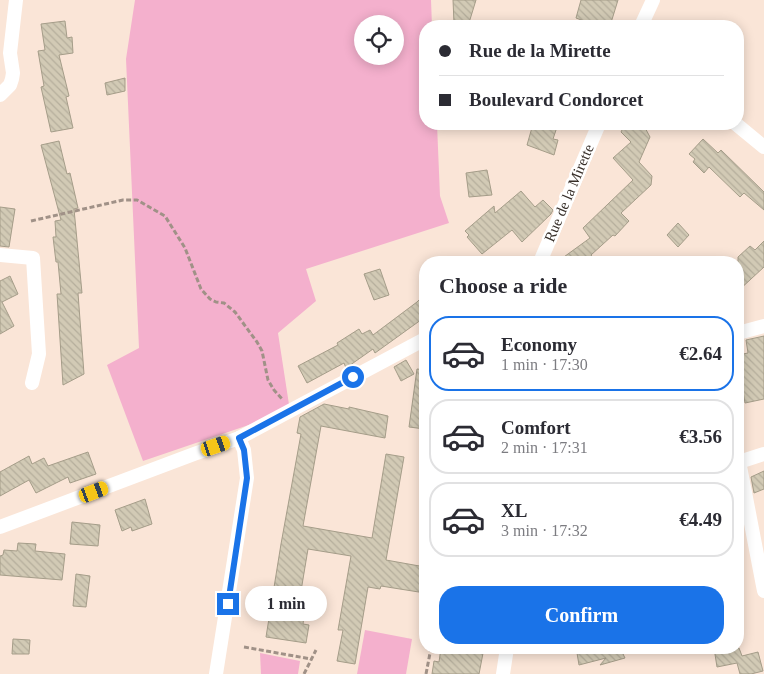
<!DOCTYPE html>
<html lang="en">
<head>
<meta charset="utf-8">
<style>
	body { margin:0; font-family:"Times New Roman",serif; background:#f2f2f3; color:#2b2b33; height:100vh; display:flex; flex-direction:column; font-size:19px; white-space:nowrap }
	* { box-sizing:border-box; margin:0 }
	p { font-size:16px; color:#7c7c81 }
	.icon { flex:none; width:28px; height:28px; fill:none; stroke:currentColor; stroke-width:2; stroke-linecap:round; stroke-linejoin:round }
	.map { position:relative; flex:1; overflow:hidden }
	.drawer { position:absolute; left:419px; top:256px; width:325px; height:398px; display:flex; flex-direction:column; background:#fff; border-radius:20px; box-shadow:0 2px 12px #0003 }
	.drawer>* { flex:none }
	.guide { position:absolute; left:419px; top:20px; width:325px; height:110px; border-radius:20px; box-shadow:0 2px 12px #0003; display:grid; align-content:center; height:110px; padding:0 20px; background:#fff }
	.buttons { position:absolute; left:354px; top:15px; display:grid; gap:10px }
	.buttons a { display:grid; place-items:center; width:50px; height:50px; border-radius:50%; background:#fff; box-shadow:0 2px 12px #0003; font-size:25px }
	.end { position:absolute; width:22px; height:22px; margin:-11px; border:6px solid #1a73e8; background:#fff; box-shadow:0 0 0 2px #fff }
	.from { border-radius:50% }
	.bubble { position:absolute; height:35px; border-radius:18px; background:#fff; box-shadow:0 2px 12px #0003; font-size:16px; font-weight:700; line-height:35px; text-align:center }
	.car { position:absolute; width:15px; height:30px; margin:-15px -8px; border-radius:6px; box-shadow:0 0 4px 1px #0007; background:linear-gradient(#f5c518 24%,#345 0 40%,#f5c518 0 76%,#345 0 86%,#f5c518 0) }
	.guide b { display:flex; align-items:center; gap:18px; height:48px; font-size:19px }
	.guide b+b { border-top:1px solid #e1e1e2 }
	.guide i { width:12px; height:12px; background:#2b2b33 }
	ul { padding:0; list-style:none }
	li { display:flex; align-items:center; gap:15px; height:75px; margin:0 10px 8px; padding:0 10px; border:2px solid #e1e1e2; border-radius:20px }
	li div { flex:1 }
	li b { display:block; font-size:19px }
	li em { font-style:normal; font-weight:700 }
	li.active { border-color:#1a73e8 }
	li>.icon { width:45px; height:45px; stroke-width:1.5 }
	h2 { padding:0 20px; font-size:22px; line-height:60px }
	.cta { display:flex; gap:10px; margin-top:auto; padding:10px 20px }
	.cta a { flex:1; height:58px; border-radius:20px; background:#1a73e8; color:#fff; font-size:20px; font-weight:700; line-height:58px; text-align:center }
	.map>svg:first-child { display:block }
	.green { fill:#f4b0cd; fill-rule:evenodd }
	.building { fill:url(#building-back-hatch); stroke:#a59d89 }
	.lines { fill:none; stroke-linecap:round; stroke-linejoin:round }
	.path { stroke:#a09187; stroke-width:3; stroke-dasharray:5 2.5; stroke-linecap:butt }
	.street { stroke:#fff; stroke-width:14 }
	.route { stroke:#1a73e8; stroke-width:6 }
	.labels { text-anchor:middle; stroke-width:5; stroke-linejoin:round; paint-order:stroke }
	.street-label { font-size:15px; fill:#372f29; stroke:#fff }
</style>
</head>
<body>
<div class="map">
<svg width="764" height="674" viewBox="0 0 764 674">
	<defs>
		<pattern id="building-back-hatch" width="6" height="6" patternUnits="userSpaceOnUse" patternTransform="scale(1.25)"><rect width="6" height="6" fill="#d2cab5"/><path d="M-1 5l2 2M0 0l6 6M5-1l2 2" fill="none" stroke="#b5ae9c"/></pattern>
	</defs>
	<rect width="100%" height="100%" fill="#fae5d7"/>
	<g class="green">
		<path d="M135,0H431L432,26H425V124H437L440,196L449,223L306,269L316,301L278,333L290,411L143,461L107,365L139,348L126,59ZM362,24H395V56H362Z"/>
		<polygon points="365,630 412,639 406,674 357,674"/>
		<polygon points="260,653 300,661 298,674 261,674"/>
	</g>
	<g class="building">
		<polygon points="453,0 476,0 468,26 454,23"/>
		<polygon points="581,0 618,0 610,26 582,26 584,21 576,18"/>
		<polygon points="65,21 67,38 72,37 73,53 59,55 69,96 66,97 73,128 51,132 41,87 44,86 38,51 45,50 41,24"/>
		<polygon points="125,78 125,91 107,95 105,83"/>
		<polygon points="533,124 558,124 553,139 558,140 554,155 527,145"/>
		<polygon points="625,124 643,124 650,137 639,162 652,176 651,185 621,213 629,221 615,236 613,235 591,255 596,262 557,262 590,238 583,228 633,180 613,158 631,142 621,132"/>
		<polygon points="703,139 718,153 721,150 764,192 764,210 744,193 740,197 709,167 704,173 693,162 695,159 689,154"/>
		<polygon points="59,141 67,174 70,173 78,208 74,209 82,293 78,293 84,374 63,385 57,294 61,294 58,262 56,262 53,237 56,237 55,221 61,220 41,145"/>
		<polygon points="487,170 492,195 469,197 466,173"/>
		<polygon points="521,191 535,207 543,200 553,210 551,214 522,242 512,230 482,254 467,237 469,235 465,231 494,206 495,213"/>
		<polygon points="0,207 15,209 9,247 0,246"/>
		<polygon points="678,223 689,235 678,247 667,235"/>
		<polygon points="764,241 764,267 738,291 738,257 750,246 755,250"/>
		<polygon points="380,269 389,295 374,300 364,274"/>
		<polygon points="10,276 18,294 2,302 14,326 0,334 0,281"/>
		<polygon points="425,294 425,317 375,353 373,349 346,368 344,363 307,383 298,366 338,345 337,343 359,329 362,334 370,330 373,335 417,302"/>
		<polygon points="764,336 764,399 745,403 740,374 738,375 738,355 748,353 746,340"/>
		<polygon points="406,360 414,374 401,381 394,367"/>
		<polygon points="417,369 425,370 425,429 409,427"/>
		<polygon points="324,404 349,409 349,407 388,416 385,438 321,426 303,526 372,538 386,454 404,457 386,560 425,567 425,593 381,586 380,589 368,587 355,664 337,661 343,630 338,630 351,556 308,549 297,615 304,616 303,624 309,625 306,643 266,637 281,544 301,434 297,433 300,417"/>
		<polygon points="88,452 96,474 70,483 68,477 36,493 29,480 0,496 0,472 29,456 32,464 44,458 48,466"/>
		<polygon points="764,471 764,489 754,493 751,477"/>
		<polygon points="145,499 152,524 132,531 131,527 122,531 115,510"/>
		<polygon points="72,522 100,525 98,546 70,544"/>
		<polygon points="18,543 36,544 35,551 65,554 62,580 0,575 0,556 3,555 4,550 17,551"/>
		<polygon points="76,574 90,576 86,607 73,606"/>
		<polygon points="13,639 30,640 29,654 12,654"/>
		<polygon points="441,648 484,648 479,674 432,674 434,661 439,662"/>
		<polygon points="597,648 629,648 629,652 623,654 625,658 600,665 606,658 579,665 577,653"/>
		<polygon points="714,648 739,648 742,656 758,652 763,671 751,674 740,674 737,663 717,667"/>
	</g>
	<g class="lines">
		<g class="path">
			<polyline points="31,221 123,200 137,200 165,216 185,248 201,289 210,299 216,302 224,303 235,312 257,342 262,351 268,380 274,390 283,400"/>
			<polyline points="244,647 311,659"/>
			<polyline points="304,674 316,650"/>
			<polyline points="426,674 431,648"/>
		</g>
		<g class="street">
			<polyline points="641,26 653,0"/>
			<polyline points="0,95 10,85 12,79 13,73 10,53 16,0"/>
			<polyline points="736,124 764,147"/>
			<polyline points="0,255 33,258 39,354 32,383"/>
			<polyline points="540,262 599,124"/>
			<polyline points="738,333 764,326"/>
			<polyline points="738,456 764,591"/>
			<polyline points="739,462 764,454"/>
			<polyline points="0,527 194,454 239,438 425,339"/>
			<polyline points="216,674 247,478 244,450 239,438"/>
			<polyline points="503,674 507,648"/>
		</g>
	</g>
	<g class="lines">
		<polyline class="route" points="228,604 247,478 244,450 239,438 353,377"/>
	</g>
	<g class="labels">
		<g class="street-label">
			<text transform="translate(569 193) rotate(-67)" y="5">Rue de la Mirette</text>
		</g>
	</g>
</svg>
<div class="buttons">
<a><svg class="icon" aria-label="locate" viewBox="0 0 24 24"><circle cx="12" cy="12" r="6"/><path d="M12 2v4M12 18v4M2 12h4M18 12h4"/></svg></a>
</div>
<i class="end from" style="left:353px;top:377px"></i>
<i class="end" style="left:228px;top:604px"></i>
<div class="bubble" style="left:245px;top:586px;width:82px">1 min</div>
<i class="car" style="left:216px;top:446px;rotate:71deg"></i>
<i class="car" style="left:94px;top:492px;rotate:69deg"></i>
<div class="guide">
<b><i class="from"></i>Rue de la Mirette</b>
<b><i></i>Boulevard Condorcet</b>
</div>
<section class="drawer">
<h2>Choose a ride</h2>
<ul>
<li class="active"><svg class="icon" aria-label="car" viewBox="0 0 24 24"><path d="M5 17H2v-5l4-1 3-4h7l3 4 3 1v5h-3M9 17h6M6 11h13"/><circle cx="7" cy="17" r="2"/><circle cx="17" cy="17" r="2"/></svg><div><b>Economy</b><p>1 min · 17:30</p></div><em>€2.64</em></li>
<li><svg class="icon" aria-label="car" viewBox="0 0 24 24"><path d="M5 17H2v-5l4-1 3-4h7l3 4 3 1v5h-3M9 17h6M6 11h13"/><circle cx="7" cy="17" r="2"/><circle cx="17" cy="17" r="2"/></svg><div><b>Comfort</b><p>2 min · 17:31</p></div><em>€3.56</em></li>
<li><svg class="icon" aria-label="car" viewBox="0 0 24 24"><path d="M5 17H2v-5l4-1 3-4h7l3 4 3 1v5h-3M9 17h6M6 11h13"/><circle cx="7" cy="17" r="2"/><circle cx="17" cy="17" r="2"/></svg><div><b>XL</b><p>3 min · 17:32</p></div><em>€4.49</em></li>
</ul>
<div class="cta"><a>Confirm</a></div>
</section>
</div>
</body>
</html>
